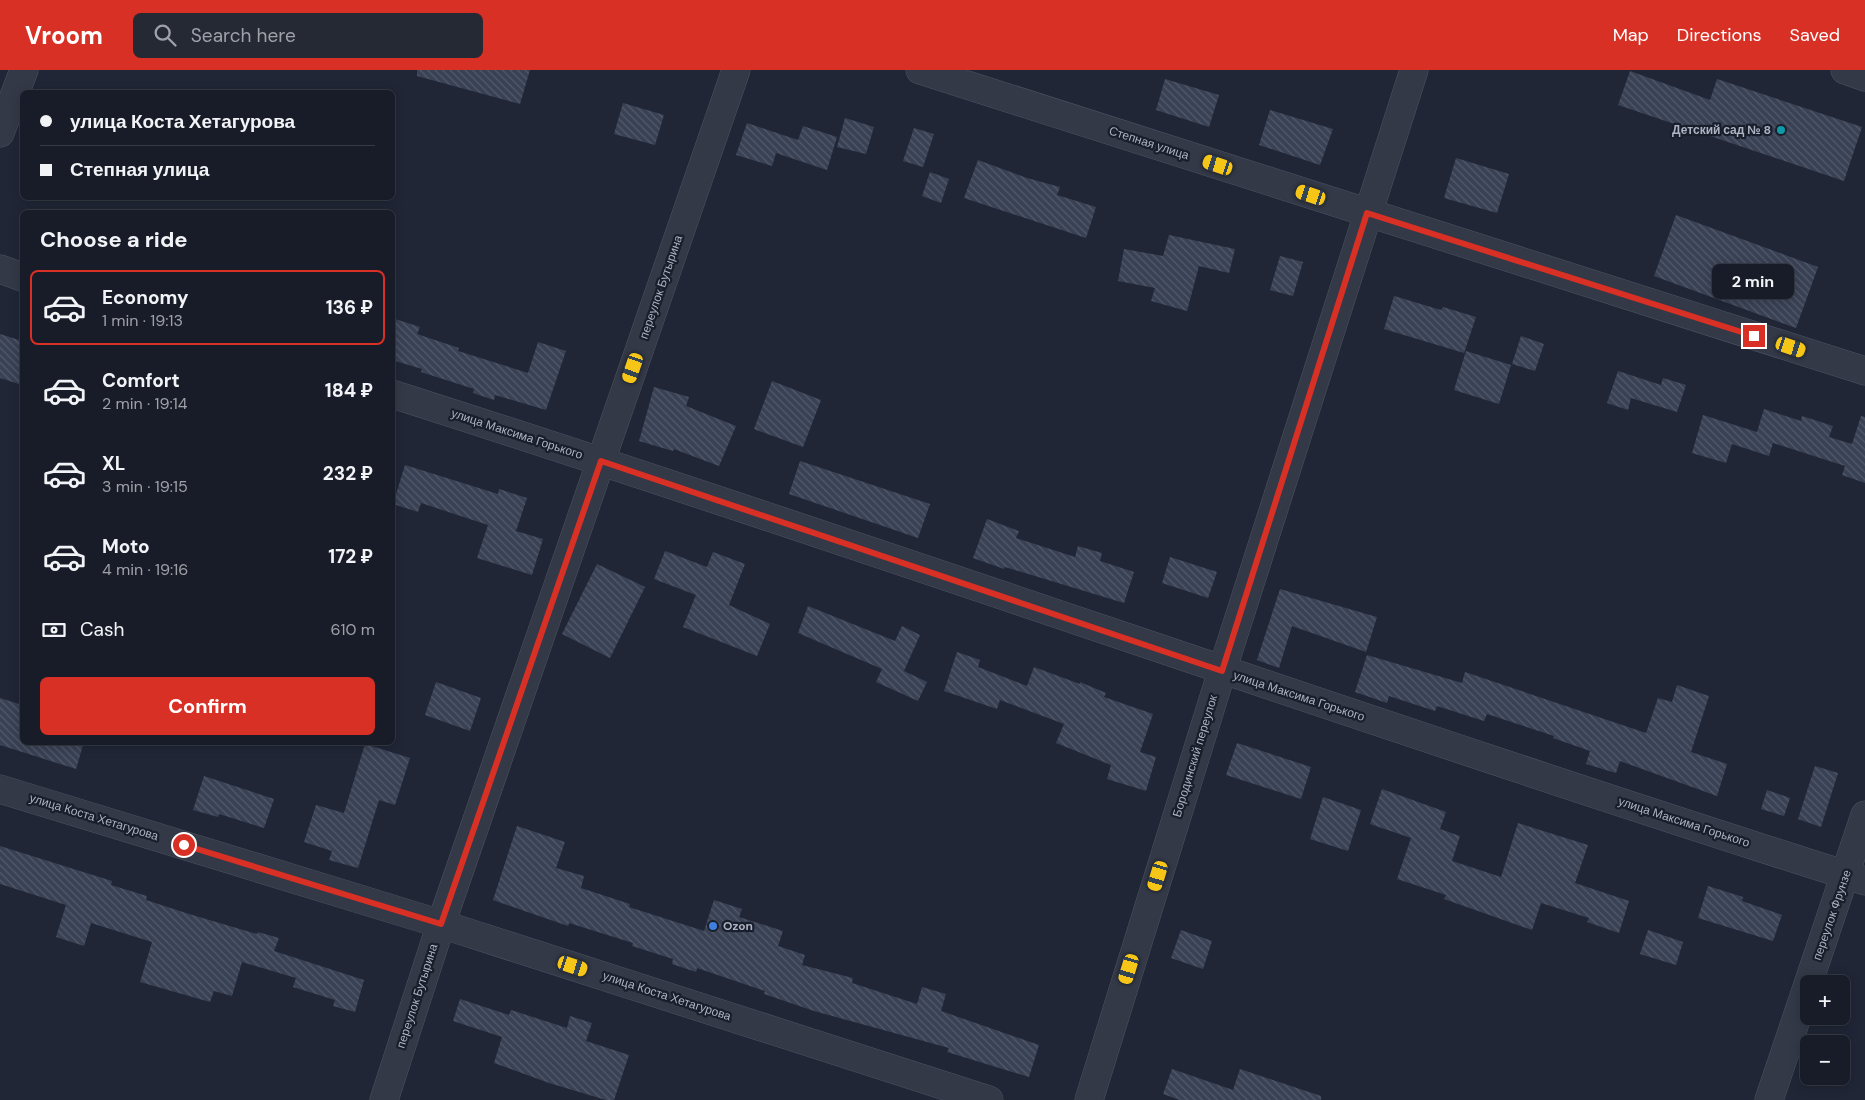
<!DOCTYPE html>
<html lang="en">
<head>
<meta charset="utf-8">
<style>
	body { margin:0; font-family:"DM Sans",sans-serif; background:#252934; color:#f1f3f6; height:100vh; display:flex; flex-direction:column; font-size:19px; white-space:nowrap }
	* { box-sizing:border-box; margin:0 }
	p { font-size:16px; color:#9fa1a8 }
	.icon { flex:none; width:28px; height:28px; fill:none; stroke:currentColor; stroke-width:2; stroke-linecap:round; stroke-linejoin:round }
	.map { position:relative; flex:1; overflow:hidden }
	.details { position:absolute; left:20px; top:140px; width:375px; height:535px; display:flex; flex-direction:column; background:#181c28; border-radius:8px; box-shadow:0 2px 12px #0003,0 0 0 1px #363a45 }
	.details>* { flex:none }
	.banner { position:absolute; left:20px; top:20px; width:375px; height:110px; border-radius:8px; box-shadow:0 2px 12px #0003,0 0 0 1px #363a45; display:grid; align-content:center; height:110px; padding:0 20px; background:#181c28 }
	.controls { position:absolute; left:1800px; top:905px; display:grid; gap:10px }
	.controls a { display:grid; place-items:center; width:50px; height:50px; border-radius:8px; background:#181c28; box-shadow:0 2px 12px #0003,0 0 0 1px #363a45; font-size:25px }
	.end { position:absolute; width:22px; height:22px; margin:-11px; border:6px solid #d93025; background:#fff; box-shadow:0 0 0 2px #fff }
	.from { border-radius:50% }
	.bubble { position:absolute; height:35px; border-radius:8px; background:#181c28; box-shadow:0 2px 12px #0003,0 0 0 1px #363a45; font-size:16px; font-weight:700; line-height:35px; text-align:center }
	.car { position:absolute; width:15px; height:30px; margin:-15px -8px; border-radius:6px; box-shadow:0 0 4px 1px #0007; background:linear-gradient(#f5c518 24%,#345 0 40%,#f5c518 0 76%,#345 0 86%,#f5c518 0) }
	.banner b { display:flex; align-items:center; gap:18px; height:48px; font-size:19px }
	.banner b+b { border-top:1px solid #363a45 }
	.banner i { width:12px; height:12px; background:#f1f3f6 }
	ul { padding:0; list-style:none }
	li { display:flex; align-items:center; gap:15px; height:75px; margin:0 10px 8px; padding:0 10px; border:2px solid transparent; border-radius:8px }
	li div { flex:1 }
	li b { display:block; font-size:19px }
	li em { font-style:normal; font-weight:700 }
	li.on { border-color:#d93025 }
	li>.icon { width:45px; height:45px; stroke-width:1.5 }
	h2 { padding:0 20px; font-size:22px; line-height:60px }
	.pay { display:flex; align-items:center; gap:12px; height:55px; padding:0 20px; font-size:19px }
	.pay p { margin-inline-start:auto }
	.action { display:flex; gap:10px; margin-top:auto; padding:10px 20px }
	.action a { flex:1; height:58px; border-radius:8px; background:#d93025; color:#fff; font-size:20px; font-weight:700; line-height:58px; text-align:center }
	header { display:flex; align-items:center; gap:30px; box-sizing:border-box; height:70px; padding:0 25px; background:#d93025; color:#fff }
	header strong { font-size:24px }
	nav { display:flex; gap:28px; margin-inline-start:auto; font-size:18px }
	.search { width:350px; height:45px; background:#252934; display:flex; align-items:center; gap:12px; box-sizing:border-box; padding:0 18px; border-radius:8px; color:#9fa1a8; font-size:19px }
	.map>svg:first-child { display:block }
	.building { fill:url(#building-back-hatch) }
	.lines { fill:none; stroke-linecap:round; stroke-linejoin:round }
	.minor-casing { stroke:#4e5362; stroke-width:29 }
	.minor { stroke:#333947; stroke-width:28 }
	.route { stroke:#d93025; stroke-width:6 }
	.culture-dot { fill:#0f9aa8; stroke:#191e2b; stroke-width:2 }
	.shop-dot { fill:#3f7fe0; stroke:#191e2b; stroke-width:2 }
	.labels { text-anchor:middle; stroke-width:4.5; stroke-linejoin:round; paint-order:stroke }
	.poi-label { font-size:12px; font-weight:bold; fill:#adb3c4; stroke:#191e2b; text-anchor:end }
	.street-label { font-size:12px; fill:#adb3c4; stroke:#191e2b }
</style>
</head>
<body>
<header>
<strong>Vroom</strong>
<div class="search"><svg class="icon" aria-label="search" viewBox="0 0 24 24"><circle cx="10" cy="10" r="6"/><path d="M15 15l6 6"/></svg>Search here</div>
<nav><a>Map</a><a>Directions</a><a>Saved</a></nav>
</header>
<div class="map">
<svg width="1865" height="1030" viewBox="0 0 1865 1030">
	<defs>
		<pattern id="building-back-hatch" width="6" height="6" patternUnits="userSpaceOnUse" patternTransform="scale(1.25)"><rect width="6" height="6" fill="#394154"/><path d="M-1 5l2 2M0 0l6 6M5-1l2 2" fill="none" stroke="#535a6b"/></pattern>
	</defs>
	<rect width="100%" height="100%" fill="#202636"/>
	<g class="building">
		<polygon points="417,0 530,0 520,34 417,6"/>
		<polygon points="1630,1 1710,30 1717,9 1862,57 1844,111 1618,35"/>
		<polygon points="1165,9 1219,25 1209,57 1156,40"/>
		<polygon points="623,33 664,45 655,75 614,64"/>
		<polygon points="1270,40 1333,59 1320,95 1259,75"/>
		<polygon points="845,48 874,57 866,84 837,77"/>
		<polygon points="747,53 798,70 803,56 837,67 827,100 776,83 772,96 736,85"/>
		<polygon points="914,58 934,64 923,97 903,91"/>
		<polygon points="1456,88 1509,104 1497,143 1444,128"/>
		<polygon points="978,90 1027,108 1060,117 1057,125 1096,137 1086,168 964,128"/>
		<polygon points="930,102 949,109 941,133 922,126"/>
		<polygon points="1676,145 1818,197 1796,258 1654,206"/>
		<polygon points="1169,165 1235,179 1229,203 1199,196 1187,241 1151,231 1155,218 1118,211 1124,179 1163,186"/>
		<polygon points="1280,186 1303,192 1293,226 1270,220"/>
		<polygon points="1394,226 1441,240 1443,237 1476,247 1464,283 1384,259"/>
		<polygon points="392,248 420,257 417,264 459,278 458,281 528,303 538,272 566,281 546,340 495,325 494,330 473,323 474,319 421,302 422,299 392,290"/>
		<polygon points="0,264 22,271 22,315 0,308"/>
		<polygon points="1521,266 1544,274 1535,301 1512,294"/>
		<polygon points="1466,281 1511,295 1499,334 1454,320"/>
		<polygon points="1618,301 1661,315 1663,308 1686,315 1677,342 1631,328 1628,340 1607,333"/>
		<polygon points="772,311 821,330 803,377 754,359"/>
		<polygon points="654,317 689,327 686,336 736,356 719,396 674,379 673,381 639,371"/>
		<polygon points="1764,339 1801,351 1802,346 1833,356 1829,367 1852,374 1861,346 1865,347 1865,413 1842,405 1845,396 1773,373 1769,386 1732,374 1726,393 1692,383 1703,345 1757,362"/>
		<polygon points="800,391 930,434 918,468 789,424"/>
		<polygon points="405,395 498,424 499,419 527,428 516,461 543,469 532,505 477,488 488,455 421,433 418,442 393,434"/>
		<polygon points="987,449 1019,461 1016,468 1075,487 1078,476 1102,483 1100,491 1134,502 1124,533 1005,497 1004,499 973,488"/>
		<polygon points="665,481 707,497 713,482 745,494 729,535 770,554 757,586 683,557 696,525 654,509"/>
		<polygon points="1170,487 1217,502 1208,528 1162,513"/>
		<polygon points="597,494 645,517 610,588 562,564"/>
		<polygon points="1280,519 1377,547 1366,582 1292,556 1279,598 1257,590"/>
		<polygon points="808,536 895,571 902,556 920,565 904,601 927,612 918,631 876,612 882,599 798,563"/>
		<polygon points="957,582 980,590 978,597 1027,616 1034,597 1080,614 1080,612 1106,623 1104,627 1153,644 1140,682 1156,687 1146,721 1107,709 1111,695 1056,673 1064,654 1000,630 997,639 944,621"/>
		<polygon points="1367,585 1462,613 1465,602 1646,663 1658,628 1672,632 1677,615 1709,626 1691,682 1727,694 1717,726 1620,691 1616,703 1586,694 1590,681 1553,668 1554,666 1487,644 1484,651 1437,636 1435,641 1389,626 1387,633 1355,622"/>
		<polygon points="436,612 481,628 470,661 425,645"/>
		<polygon points="0,628 22,635 22,672 84,672 76,699 0,675"/>
		<polygon points="1237,673 1311,697 1301,729 1226,705"/>
		<polygon points="365,674 410,688 395,735 379,730 358,798 329,790 332,781 304,772 316,735 344,743"/>
		<polygon points="1815,696 1838,703 1821,757 1798,749"/>
		<polygon points="204,706 274,729 264,758 219,744 218,747 193,740"/>
		<polygon points="1382,719 1446,742 1440,759 1460,766 1452,791 1501,807 1518,753 1588,775 1575,813 1629,831 1619,863 1587,852 1589,848 1541,833 1532,860 1444,829 1446,825 1397,809 1411,768 1370,754"/>
		<polygon points="1767,720 1790,728 1784,746 1761,739"/>
		<polygon points="1323,727 1361,740 1348,781 1310,769"/>
		<polygon points="517,756 565,772 556,798 584,806 581,818 630,834 629,837 704,861 714,830 742,839 739,847 783,861 778,876 805,885 802,895 853,908 852,913 917,934 922,917 946,924 941,941 1039,975 1029,1007 947,982 949,978 814,941 764,924 765,921 697,898 696,902 672,894 673,889 632,876 633,873 569,853 568,856 493,830"/>
		<polygon points="0,776 112,811 111,815 147,826 146,830 189,844 257,864 258,862 279,868 274,881 364,910 355,942 333,936 335,930 293,917 296,908 242,892 232,926 214,921 210,932 140,912 152,872 91,853 84,876 56,867 66,835 0,814"/>
		<polygon points="1708,816 1743,827 1742,831 1782,845 1773,871 1698,848"/>
		<polygon points="1181,860 1212,871 1203,899 1171,888"/>
		<polygon points="1648,860 1683,872 1676,895 1640,884"/>
		<polygon points="460,929 509,945 511,940 567,958 570,946 592,953 586,971 629,985 614,1030 606,1030 549,1013 494,993 502,967 453,951"/>
		<polygon points="1172,999 1233,1020 1240,999 1321,1026 1321,1030 1180,1030 1163,1024"/>
	</g>
	<g class="lines">
		<defs>
			<g id="minor">
				<polyline points="920,0 1865,301"/>
				<polyline points="1845,0 1865,7"/>
				<polyline points="0,63 24,0"/>
				<polyline points="0,199 22,207"/>
				<path d="M392,324C885,481 1372,655 1865,811"/>
				<polyline points="0,719 441,854 989,1030"/>
				<polyline points="384,1030 441,854 736,0"/>
				<polyline points="1089,1030 1222,601 1414,0"/>
				<polyline points="1769,1030 1865,745"/>
			</g>
		</defs>
		<use href="#minor" class="minor-casing"/>
		<use href="#minor" class="minor"/>
	</g>
	<g class="lines">
		<polyline class="route" points="184,775 441,854 601,391 1222,601 1367,143 1754,266"/>
	</g>
	<circle class="culture-dot" cx="1781" cy="60" r="5"/>
	<circle class="shop-dot" cx="713" cy="856" r="5"/>
	<g class="labels">
		<g class="poi-label">
			<text x="1771" y="64">Детский сад № 8</text>
			<text x="723" y="860" text-anchor="start">Ozon</text>
		</g>
		<g class="street-label">
			<text transform="translate(1149 73) rotate(18)" y="4">Степная улица</text>
			<text transform="translate(661 217) rotate(-71)" y="4">переулок Бутырина</text>
			<text transform="translate(517 364) rotate(18)" y="4">улица Максима Горького</text>
			<text transform="translate(1299 626) rotate(18)" y="4">улица Максима Горького</text>
			<text transform="translate(1195 686) rotate(-73)" y="4">Бородинский переулок</text>
			<text transform="translate(94 747) rotate(17)" y="4">улица Коста Хетагурова</text>
			<text transform="translate(1684 752) rotate(18)" y="4">улица Максима Горького</text>
			<text transform="translate(1832 845) rotate(-71)" y="4">переулок Фрунзе</text>
			<text transform="translate(417 926) rotate(-72)" y="4">переулок Бутырина</text>
			<text transform="translate(667 926) rotate(18)" y="4">улица Коста Хетагурова</text>
		</g>
	</g>
</svg>
<div class="controls">
<a>+</a>
<a>−</a>
</div>
<i class="end from" style="left:184px;top:775px"></i>
<i class="end" style="left:1754px;top:266px"></i>
<div class="bubble" style="left:1712px;top:194px;width:82px">2 min</div>
<i class="car" style="left:1218px;top:95px;rotate:288deg"></i>
<i class="car" style="left:1311px;top:125px;rotate:288deg"></i>
<i class="car" style="left:1791px;top:277px;rotate:108deg"></i>
<i class="car" style="left:633px;top:298px;rotate:199deg"></i>
<i class="car" style="left:1158px;top:806px;rotate:197deg"></i>
<i class="car" style="left:573px;top:896px;rotate:108deg"></i>
<i class="car" style="left:1129px;top:899px;rotate:197deg"></i>
<div class="banner">
<b><i class="from"></i>улица Коста Хетагурова</b>
<b><i></i>Степная улица</b>
</div>
<section class="details">
<h2>Choose a ride</h2>
<ul>
<li class="on"><svg class="icon" aria-label="car" viewBox="0 0 24 24"><path d="M5 17H2v-5l4-1 3-4h7l3 4 3 1v5h-3M9 17h6M6 11h13"/><circle cx="7" cy="17" r="2"/><circle cx="17" cy="17" r="2"/></svg><div><b>Economy</b><p>1 min · 19:13</p></div><em>136 ₽</em></li>
<li><svg class="icon" aria-label="car" viewBox="0 0 24 24"><path d="M5 17H2v-5l4-1 3-4h7l3 4 3 1v5h-3M9 17h6M6 11h13"/><circle cx="7" cy="17" r="2"/><circle cx="17" cy="17" r="2"/></svg><div><b>Comfort</b><p>2 min · 19:14</p></div><em>184 ₽</em></li>
<li><svg class="icon" aria-label="car" viewBox="0 0 24 24"><path d="M5 17H2v-5l4-1 3-4h7l3 4 3 1v5h-3M9 17h6M6 11h13"/><circle cx="7" cy="17" r="2"/><circle cx="17" cy="17" r="2"/></svg><div><b>XL</b><p>3 min · 19:15</p></div><em>232 ₽</em></li>
<li><svg class="icon" aria-label="car" viewBox="0 0 24 24"><path d="M5 17H2v-5l4-1 3-4h7l3 4 3 1v5h-3M9 17h6M6 11h13"/><circle cx="7" cy="17" r="2"/><circle cx="17" cy="17" r="2"/></svg><div><b>Moto</b><p>4 min · 19:16</p></div><em>172 ₽</em></li>
</ul>
<div class="pay"><svg class="icon" aria-label="cash" viewBox="0 0 24 24"><path d="M3 7h18v10H3z"/><circle cx="12" cy="12" r="2"/></svg>Cash<p>610 m</p></div>
<div class="action"><a>Confirm</a></div>
</section>
</div>
</body>
</html>
